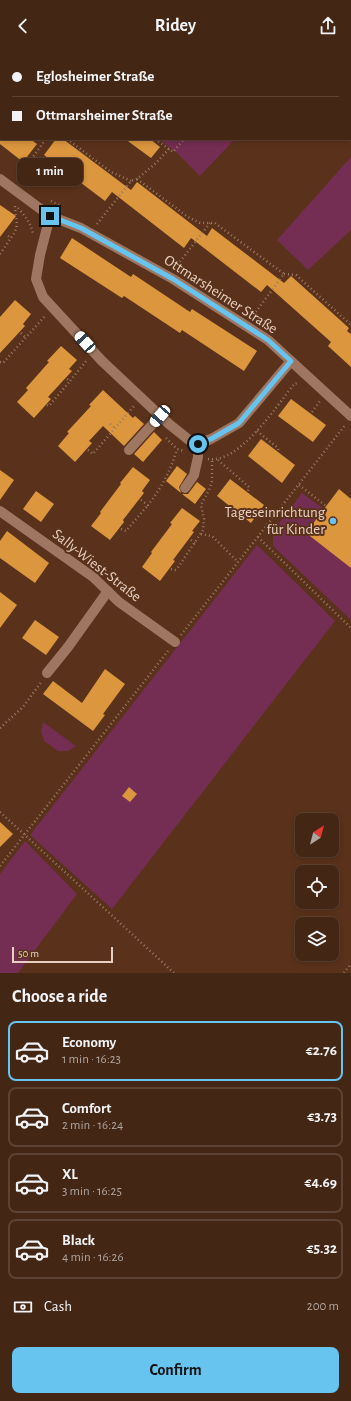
<!DOCTYPE html>
<html lang="en">
<head>
<meta charset="utf-8">
<style>
	body { margin:0; font-family:"Alegreya Sans",sans-serif; background:#4b2e1d; color:#f1f3f6; height:100vh; display:flex; flex-direction:column; font-size:15px; white-space:nowrap }
	* { box-sizing:border-box; margin:0 }
	p { font-size:13px; color:#afa5a0 }
	.icon { flex:none; width:22px; height:22px; fill:none; stroke:currentColor; stroke-width:2; stroke-linecap:round; stroke-linejoin:round }
	.map { position:relative; height:921px; overflow:hidden }
	.details { display:flex; flex-direction:column; background:#442614; flex:1 }
	.details>* { flex:none }
	.hud { position:absolute; left:0px; top:0px; width:351px; height:88px; box-shadow:0 2px 6px #0003,0 0 0 1px #5c4334; display:grid; align-content:center; height:88px; padding:0 12px; background:#442614 }
	.needle { width:26px; rotate:36deg }
	.fabs { position:absolute; left:295px; top:761px; display:grid; gap:8px }
	.fabs a { display:grid; place-items:center; width:44px; height:44px; border-radius:8px; background:#442614; box-shadow:0 2px 6px #0003,0 0 0 1px #5c4334; font-size:20px }
	.scale { position:absolute; left:12px; bottom:10px; width:101px; box-sizing:border-box; padding-left:4px; border:2px solid #e8cfc2; border-top:0; font-size:11px; line-height:14px; white-space:nowrap; color:#e8cfc2; -webkit-text-stroke:3px #5a321b; paint-order:stroke }
	.end { position:absolute; width:18px; height:18px; margin:-9px; border:5px solid #66c4ef; background:#111; box-shadow:0 0 0 2px #111 }
	.from { border-radius:50% }
	.bubble { position:absolute; height:28px; border-radius:8px; background:#442614; box-shadow:0 2px 6px #0003,0 0 0 1px #5c4334; font-size:13px; font-weight:600; line-height:28px; text-align:center }
	.car { position:absolute; width:12px; height:24px; margin:-12px -6px; border-radius:5px; box-shadow:0 0 3px 1px #0007; background:linear-gradient(#fff 24%,#345 0 40%,#fff 0 76%,#345 0 86%,#fff 0) }
	.hud b { display:flex; align-items:center; gap:14px; height:38px; font-size:15px }
	.hud b+b { border-top:1px solid #5c4334 }
	.hud i { width:10px; height:10px; background:#f1f3f6 }
	ul { padding:0; list-style:none }
	li { display:flex; align-items:center; gap:12px; height:60px; margin:0 8px 6px; padding:0 4px; border:2px solid #5c4334; border-radius:8px }
	li div { flex:1 }
	li b { display:block; font-size:15px }
	li em { font-style:normal; font-weight:600 }
	li.on { border-color:#66c4ef }
	li>.icon { width:36px; height:36px; stroke-width:1.5 }
	h2 { padding:0 12px; font-size:18px; line-height:48px }
	.pay { display:flex; align-items:center; gap:10px; height:44px; padding:0 12px; font-size:15px }
	.pay p { margin-inline-start:auto }
	.primary-button { display:flex; gap:8px; margin-top:auto; padding:8px 12px }
	.primary-button a { flex:1; height:46px; border-radius:8px; background:#66c4ef; color:#111; font-size:16px; font-weight:600; line-height:46px; text-align:center }
	header { display:flex; justify-content:space-between; align-items:center; height:52px; padding:0 12px; background:#442614; font-size:18px; font-weight:600 }
	.map>svg:first-child { display:block }
	.green { fill:#742d53 }
	.building { fill:#db963e }
	.lines { fill:none; stroke-linecap:round; stroke-linejoin:round }
	.path { stroke:#9b7967; stroke-width:2.5; stroke-dasharray:1 3; stroke-linecap:butt }
	.minor { stroke:#9e7661; stroke-width:10 }
	.route { stroke:#66c4ef; stroke-width:5 }
	.poi-dot { fill:#66c4ef; stroke:#5a321b; stroke-width:1.5 }
	.labels { text-anchor:middle; stroke-width:4; stroke-linejoin:round; paint-order:stroke }
	.street-label { font-size:15px; fill:#e8cfc2; stroke:#5a321b }
	.poi-label { font-size:15px; fill:#e8cfc2; stroke:#5a321b; text-anchor:end }
</style>
</head>
<body>
<header><svg class="icon" aria-label="back" viewBox="0 0 24 24"><path d="M15 5l-7 7 7 7"/></svg>Ridey<svg class="icon" aria-label="share" viewBox="0 0 24 24"><path d="M12 15V3M7 8l5-5 5 5M5 13v7h14v-7"/></svg></header>
<div class="map">
<svg width="351" height="921" viewBox="0 0 351 921">
	<rect width="100%" height="100%" fill="#5a321b"/>
	<g class="green">
		<polygon points="38,0 289,0 290,1 41,1"/>
		<polygon points="158,87 235,87 200,124 176,100"/>
		<polygon points="351,105 351,178 308,218 277,188"/>
		<polygon points="302,441 324,457 306,481 349,514 351,512 351,568 273,494 273,479"/>
		<polygon points="257,493 335,569 112,857 30,783"/>
		<polygon points="43,670 76,694 68,699 58,699 44,689 41,679"/>
		<polygon points="25,789 77,842 18,921 0,921 0,822"/>
	</g>
	<g class="building">
		<polygon points="0,87 30,87 37,92 23,110 0,92"/>
		<polygon points="56,87 63,87 131,138 137,130 207,184 212,176 284,231 291,224 349,276 347,279 351,282 351,315 328,294 331,290 267,233 261,240 191,186 184,196 112,140 105,149 44,103"/>
		<polygon points="125,87 150,87 160,95 151,106"/>
		<polygon points="0,153 16,164 0,185"/>
		<polygon points="72,186 131,225 133,222 190,260 192,257 257,299 244,319 182,278 180,281 124,244 122,246 60,206"/>
		<polygon points="15,248 31,262 23,272 25,274 0,301 0,265"/>
		<polygon points="61,294 77,308 69,317 72,319 48,345 51,347 34,366 17,350 28,338 26,336 49,310 47,309"/>
		<polygon points="103,338 133,366 135,364 144,372 124,394 103,374 89,389 92,391 75,410 58,394 69,381 67,380 91,354 89,353"/>
		<polygon points="291,347 326,373 313,390 278,364"/>
		<polygon points="154,380 162,388 143,410 134,402"/>
		<polygon points="261,387 295,413 282,431 248,404"/>
		<polygon points="177,414 187,422 179,435 181,441 166,429"/>
		<polygon points="133,415 150,428 142,439 144,441 123,468 124,470 110,488 91,474 101,461 100,460 121,432 120,431"/>
		<polygon points="0,418 14,428 0,448"/>
		<polygon points="230,427 264,453 251,471 217,444"/>
		<polygon points="197,430 206,437 195,452 182,442 188,442"/>
		<polygon points="339,437 351,447 351,516 306,481"/>
		<polygon points="36,439 54,452 41,470 23,457"/>
		<polygon points="182,456 200,469 192,479 194,480 173,508 175,509 160,529 142,515 152,501 151,500 172,472 170,471"/>
		<polygon points="7,479 49,511 35,531 0,506 0,489"/>
		<polygon points="0,540 17,553 0,576"/>
		<polygon points="35,568 59,585 46,603 22,586"/>
		<polygon points="105,617 125,632 103,662 105,663 93,679 43,642 53,629 82,651"/>
		<polygon points="129,735 137,742 130,750 122,744"/>
		<polygon points="0,770 13,782 0,795"/>
	</g>
	<g class="lines">
		<g class="path">
			<polyline points="260,1 261,0"/>
			<polyline points="0,58 1,59"/>
			<polyline points="67,87 111,120 131,129"/>
			<polyline points="155,87 173,100 184,87"/>
			<polyline points="169,97 156,111 137,127 188,165 200,171 215,171 284,222 252,265"/>
			<polyline points="17,127 46,87"/>
			<polyline points="51,149 61,154"/>
			<path d="M18,156C25,164 31,171 33,182"/>
			<polyline points="97,172 131,129 137,127"/>
			<path d="M8,184L11,186C21,172 15,169 15,153"/>
			<polyline points="0,202 11,186"/>
			<polyline points="175,216 210,171"/>
			<polyline points="284,222 296,223 351,273"/>
			<polyline points="21,281 25,285"/>
			<polyline points="0,310 3,311 46,263"/>
			<polyline points="67,327 70,329 87,308"/>
			<polyline points="47,353 49,354 70,329"/>
			<polyline points="312,360 320,349"/>
			<polyline points="110,372 115,376"/>
			<polyline points="257,379 278,396 279,400"/>
			<polyline points="166,386 177,397 184,399"/>
			<polyline points="88,398 93,402 134,354"/>
			<path d="M208,407C239,412 276,355 294,332L298,331"/>
			<polyline points="218,408 249,435 248,439"/>
			<polyline points="299,433 326,454"/>
			<path d="M141,448L148,453C162,435 171,418 177,397"/>
			<polyline points="121,477 126,479 148,453"/>
			<polyline points="201,482 212,484 238,510"/>
			<polyline points="258,485 351,576"/>
			<polyline points="191,488 195,491"/>
			<polyline points="171,517 175,518 177,517 203,478 204,467 201,453 210,436 212,429 212,408"/>
			<polyline points="181,583 346,372"/>
			<polyline points="0,676 23,655 42,629"/>
			<polyline points="0,760 174,921"/>
			<polyline points="0,814 168,599"/>
			<polyline points="344,921 351,912"/>
		</g>
		<g class="minor">
			<polyline points="0,9 1,9"/>
			<polyline points="0,127 50,164 81,176 173,227 268,288 351,364"/>
			<polyline points="50,164 40,203 36,227 43,245 102,309 169,372 189,388 198,392 211,387 239,371 291,309"/>
			<polyline points="129,398 160,364"/>
			<polyline points="185,436 194,423 198,405 198,392"/>
			<polyline points="0,459 93,525 119,550 175,590"/>
			<polyline points="47,621 68,595 108,539"/>
		</g>
	</g>
	<g class="lines">
		<polyline class="route" points="50,164 81,176 173,227 268,288 291,309 239,371 211,387 198,392"/>
	</g>
	<circle class="poi-dot" cx="333" cy="469" r="4"/>
	<g class="labels">
		<g class="street-label">
			<text transform="translate(221 242) rotate(33)" y="5">Ottmarsheimer Straße</text>
			<text transform="translate(97 513) rotate(38)" y="5">Sally-Wiest-Straße</text>
		</g>
		<g class="poi-label">
			<text x="325" y="465">Tageseinrichtung<tspan x="325" dy="17">für Kinder</tspan></text>
		</g>
	</g>
</svg>
<div class="fabs">
<a><svg class="needle" viewBox="-14 -14 28 28"><path d="M0-13l5 13h-10z" fill="#e53935"/><path d="M0 13l5-13h-10z" fill="#afa5a0"/></svg></a>
<a><svg class="icon" aria-label="locate" viewBox="0 0 24 24"><circle cx="12" cy="12" r="6"/><path d="M12 2v4M12 18v4M2 12h4M18 12h4"/></svg></a>
<a><svg class="icon" aria-label="layers" viewBox="0 0 24 24"><path d="M12 4l9 5-9 5-9-5zM3 14l9 5 9-5"/></svg></a>
</div>
<div class="scale">50 m</div>
<i class="end from" style="left:198px;top:392px"></i>
<i class="end" style="left:50px;top:164px"></i>
<div class="bubble" style="left:17px;top:106px;width:66px">1 min</div>
<i class="car" style="left:85px;top:290px;rotate:318deg"></i>
<i class="car" style="left:160px;top:364px;rotate:221deg"></i>
<div class="hud">
<b><i class="from"></i>Eglosheimer Straße</b>
<b><i></i>Ottmarsheimer Straße</b>
</div>
</div>
<section class="details">
<h2>Choose a ride</h2>
<ul>
<li class="on"><svg class="icon" aria-label="car" viewBox="0 0 24 24"><path d="M5 17H2v-5l4-1 3-4h7l3 4 3 1v5h-3M9 17h6M6 11h13"/><circle cx="7" cy="17" r="2"/><circle cx="17" cy="17" r="2"/></svg><div><b>Economy</b><p>1 min · 16:23</p></div><em>€2.76</em></li>
<li><svg class="icon" aria-label="car" viewBox="0 0 24 24"><path d="M5 17H2v-5l4-1 3-4h7l3 4 3 1v5h-3M9 17h6M6 11h13"/><circle cx="7" cy="17" r="2"/><circle cx="17" cy="17" r="2"/></svg><div><b>Comfort</b><p>2 min · 16:24</p></div><em>€3.73</em></li>
<li><svg class="icon" aria-label="car" viewBox="0 0 24 24"><path d="M5 17H2v-5l4-1 3-4h7l3 4 3 1v5h-3M9 17h6M6 11h13"/><circle cx="7" cy="17" r="2"/><circle cx="17" cy="17" r="2"/></svg><div><b>XL</b><p>3 min · 16:25</p></div><em>€4.69</em></li>
<li><svg class="icon" aria-label="car" viewBox="0 0 24 24"><path d="M5 17H2v-5l4-1 3-4h7l3 4 3 1v5h-3M9 17h6M6 11h13"/><circle cx="7" cy="17" r="2"/><circle cx="17" cy="17" r="2"/></svg><div><b>Black</b><p>4 min · 16:26</p></div><em>€5.32</em></li>
</ul>
<div class="pay"><svg class="icon" aria-label="cash" viewBox="0 0 24 24"><path d="M3 7h18v10H3z"/><circle cx="12" cy="12" r="2"/></svg>Cash<p>200 m</p></div>
<div class="primary-button"><a>Confirm</a></div>
</section>
</body>
</html>
